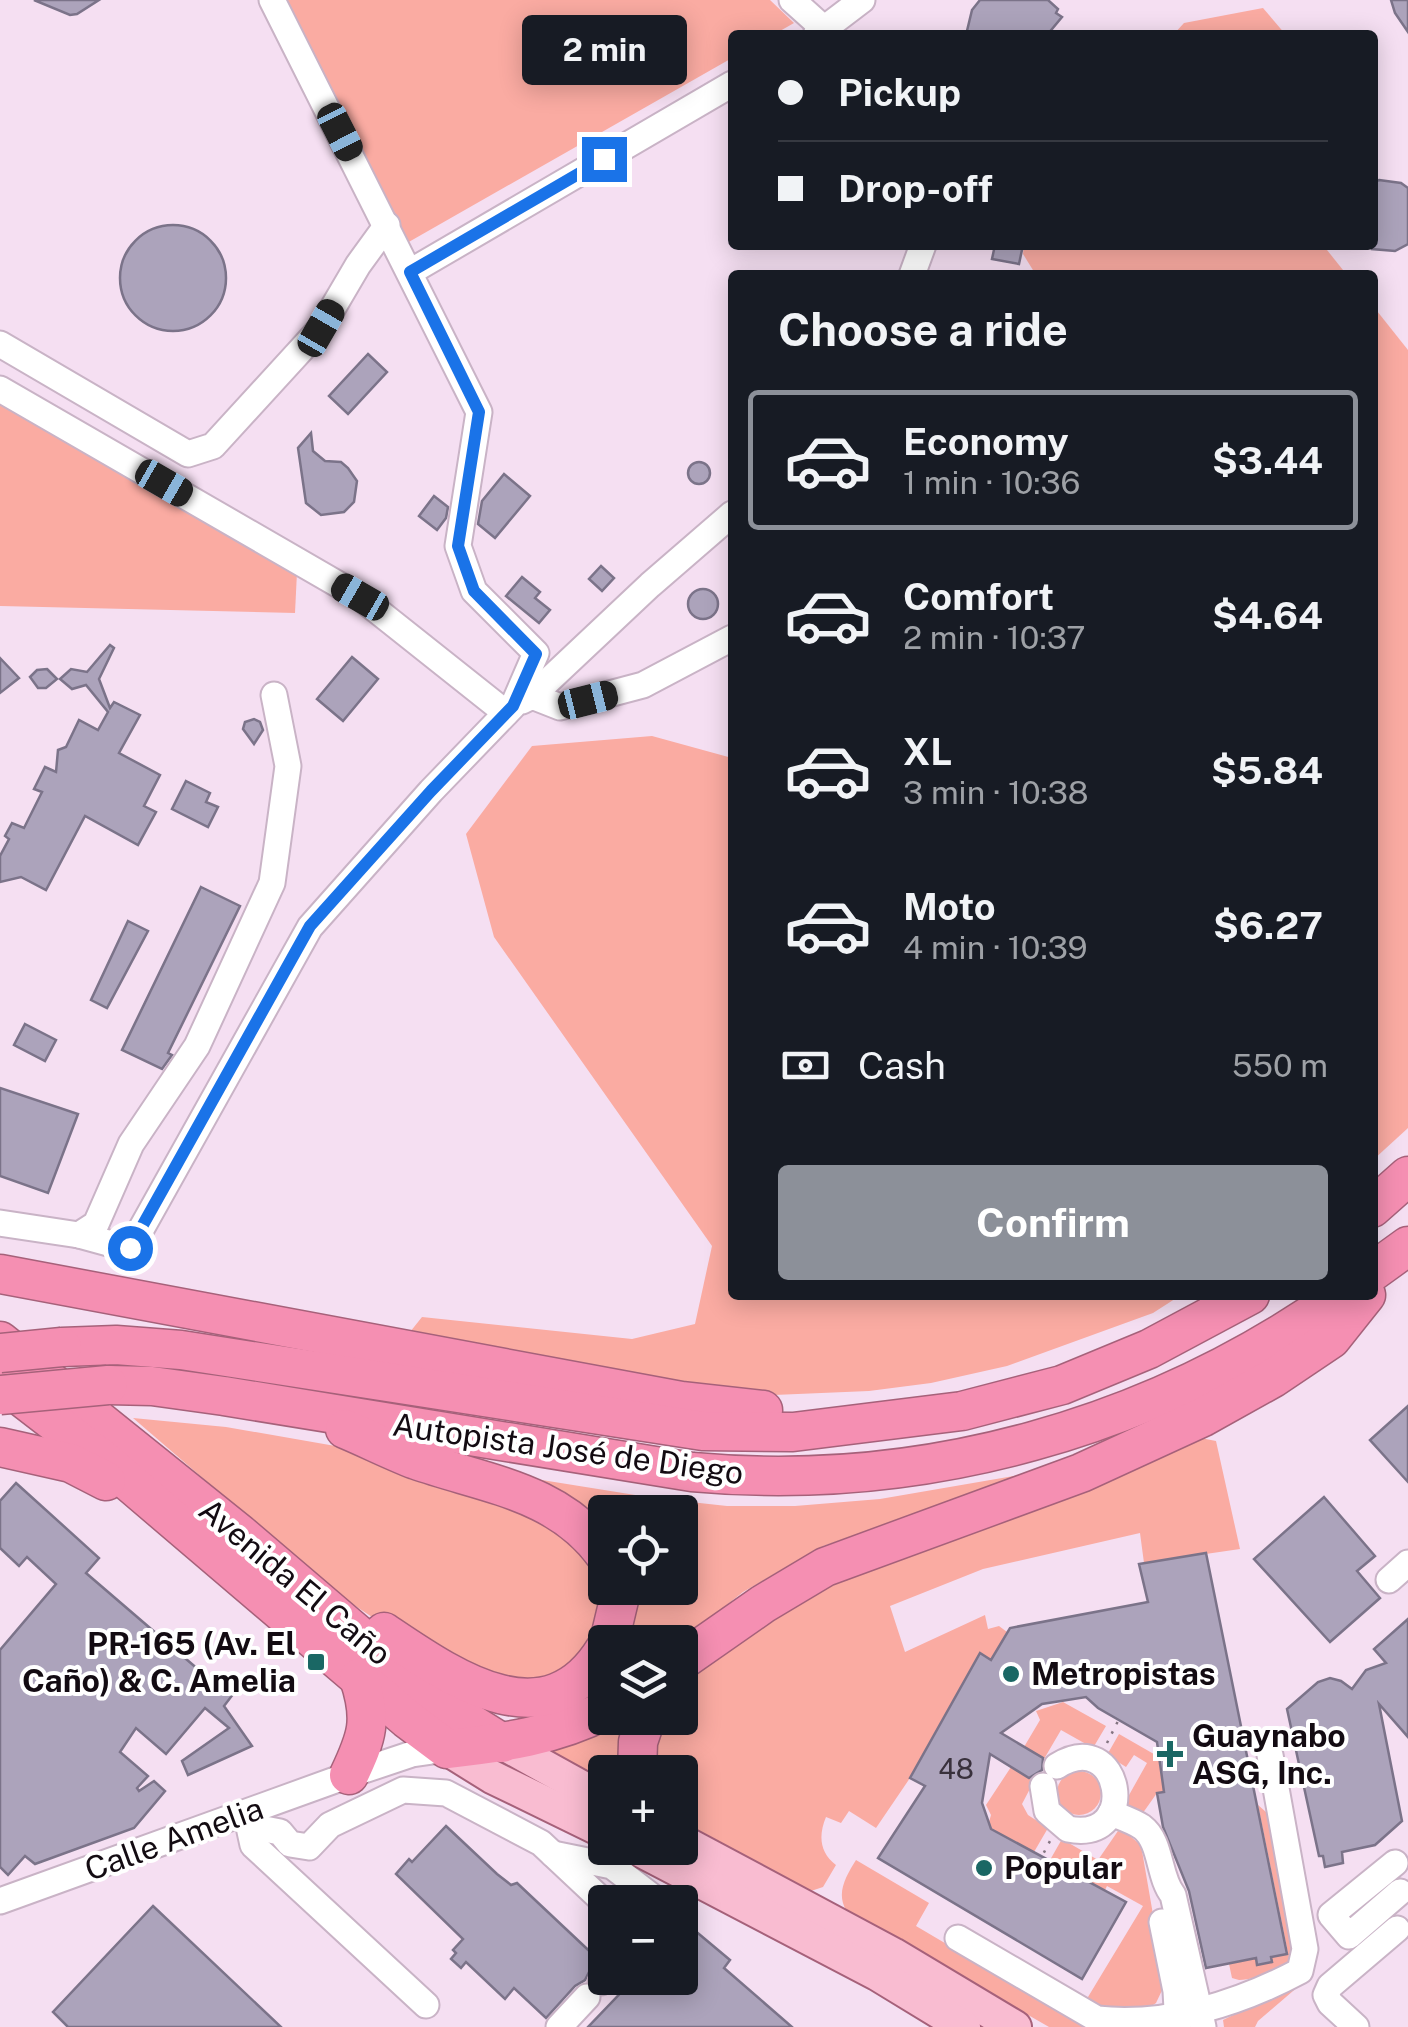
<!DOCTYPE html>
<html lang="en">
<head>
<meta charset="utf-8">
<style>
	body { margin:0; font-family:"Public Sans",sans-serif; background:#20242c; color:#f1f3f6; height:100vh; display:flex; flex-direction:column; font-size:38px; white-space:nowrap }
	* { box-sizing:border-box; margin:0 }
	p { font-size:32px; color:#9ea1a6 }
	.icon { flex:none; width:55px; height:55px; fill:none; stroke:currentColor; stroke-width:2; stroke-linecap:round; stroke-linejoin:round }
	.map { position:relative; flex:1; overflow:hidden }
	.panel { position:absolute; left:728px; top:270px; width:650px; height:1030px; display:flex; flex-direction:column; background:#171b24; border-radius:10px; box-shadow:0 5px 25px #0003 }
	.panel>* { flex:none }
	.banner { position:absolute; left:728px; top:30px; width:650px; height:220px; border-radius:10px; box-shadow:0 5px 25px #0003; display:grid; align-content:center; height:220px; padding:0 50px; background:#171b24 }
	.tools { position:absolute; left:588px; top:1495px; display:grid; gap:20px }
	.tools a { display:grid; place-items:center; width:110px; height:110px; border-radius:10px; background:#171b24; box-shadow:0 5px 25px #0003; font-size:50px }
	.end { position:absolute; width:45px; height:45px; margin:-22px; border:12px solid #1a73e8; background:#fff; box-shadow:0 0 0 5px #fff }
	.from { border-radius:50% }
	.bubble { position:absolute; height:70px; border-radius:10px; background:#171b24; box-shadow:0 5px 25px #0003; font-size:32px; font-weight:700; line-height:70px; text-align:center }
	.car { position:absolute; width:30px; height:60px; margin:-30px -15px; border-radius:12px; box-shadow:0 0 8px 2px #0007; background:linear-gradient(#222 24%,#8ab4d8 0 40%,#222 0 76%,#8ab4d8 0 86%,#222 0) }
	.banner b { display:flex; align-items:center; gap:35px; height:95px; font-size:38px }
	.banner b+b { border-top:2px solid #363941 }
	.banner i { width:25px; height:25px; background:#f1f3f6 }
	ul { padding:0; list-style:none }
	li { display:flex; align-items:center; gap:30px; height:140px; margin:0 20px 15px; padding:0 30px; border:5px solid transparent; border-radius:10px }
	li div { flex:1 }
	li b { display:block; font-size:38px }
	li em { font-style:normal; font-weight:700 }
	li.active { border-color:#8c9099 }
	li>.icon { width:90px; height:90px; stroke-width:1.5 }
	h2 { padding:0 50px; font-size:45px; line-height:120px }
	.pay { display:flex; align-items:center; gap:25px; height:110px; padding:0 50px; font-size:38px }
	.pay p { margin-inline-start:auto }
	.button { display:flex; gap:20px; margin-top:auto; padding:20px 50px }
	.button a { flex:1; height:115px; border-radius:10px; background:#8c9099; color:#fff; font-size:40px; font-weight:700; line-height:115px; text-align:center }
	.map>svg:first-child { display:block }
	.green { fill:#faaba2 }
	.building { fill:#aca3bb; stroke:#7b7389; stroke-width:2.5 }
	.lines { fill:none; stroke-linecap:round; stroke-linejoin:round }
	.minor-casing { stroke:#c9b3c6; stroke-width:29 }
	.major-casing { stroke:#a6617a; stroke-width:36 }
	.highway-casing { stroke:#a6617a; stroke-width:41 }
	.path { stroke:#847582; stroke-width:2.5; stroke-dasharray:2.5 8; stroke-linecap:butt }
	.minor { stroke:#fff; stroke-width:25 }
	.major { stroke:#f9bcd1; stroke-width:32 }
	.highway { stroke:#f58fb2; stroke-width:38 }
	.highway-bridge-casing { stroke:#a6617a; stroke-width:41; stroke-linecap:butt }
	.highway-bridge { stroke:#f58fb2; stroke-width:38 }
	.route { stroke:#1a73e8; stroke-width:12 }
	.poi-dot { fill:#1a6764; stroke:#fff; stroke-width:4 }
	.labels { text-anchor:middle; stroke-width:8; stroke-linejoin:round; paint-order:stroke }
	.number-label { font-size:28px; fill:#39313c }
	.street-label { font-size:32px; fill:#130b12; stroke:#fff }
	.poi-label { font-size:32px; font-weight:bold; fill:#130b12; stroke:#fff; text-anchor:start }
</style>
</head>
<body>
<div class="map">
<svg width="1408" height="2027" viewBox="0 0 1408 2027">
	<rect width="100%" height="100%" fill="#f5dff2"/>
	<g class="green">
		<polygon points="280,0 770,0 794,23 773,35 732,35 732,58 407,243"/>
		<polygon points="1263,8 1286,35 1173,35 1184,23"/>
		<polygon points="1024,245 1323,245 1347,275 1036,275 1023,254"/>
		<polygon points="1373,306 1408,350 1408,1128 1373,1160"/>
		<polygon points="0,403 297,572 295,613 0,606"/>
		<polygon points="652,736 732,758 732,1295 1181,1295 1153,1313 1007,1366 931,1383 869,1391 728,1397 410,1332 422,1317 632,1339 695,1324 712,1246 494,937 466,834 532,746"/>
		<polygon points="133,1418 226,1427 341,1447 520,1499 600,1565 607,1608 586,1654 550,1682 507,1687 378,1621 336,1593"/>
		<path d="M1185,1435L1216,1441L1240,1549L1144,1563L1140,1533L983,1569L890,1606L905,1652L985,1615L988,1629L999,1626L1007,1632L991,1660L980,1654L910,1778L876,1828L849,1811L841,1823L826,1817C818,1836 820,1853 836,1865L823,1887L811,1891L680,1825V1772H645L653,1718H680V1679L776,1605Z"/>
		<polygon points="1048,1470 823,1546 743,1592 680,1642 616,1642 623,1588 680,1588 680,1512 605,1512 605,1539 517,1476 654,1498 727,1506 795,1506 880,1499"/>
		<polygon points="1063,1702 1106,1726 1093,1748 1061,1730 1044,1759 1024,1747 1040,1720 1036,1711"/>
		<polygon points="613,1718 633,1718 626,1772 605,1772 605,1790 531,1748"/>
		<polygon points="1119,1734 1159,1757 1164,1792 1157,1793 1140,1817 1124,1804 1147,1763 1134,1755 1126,1767 1107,1755"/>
		<polygon points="1011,1767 1034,1781 1022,1804 1028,1815 1048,1828 1034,1852 991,1829 989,1822 991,1815 986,1805"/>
		<circle cx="1079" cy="1793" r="22"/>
		<path d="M1258,1805L1273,1818L1295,1949C1289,1972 1260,1978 1239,1980L1232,1978L1229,1964L1256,1958L1258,1965L1272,1962L1271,1957L1288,1953Z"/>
		<polygon points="1120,1828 1141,1845 1165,1984 1156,2003 1147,2009 1116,2013 1089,2005 1088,1997 1143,1906 1107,1886 1105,1890 1050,1860 1062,1839 1098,1860"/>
		<path d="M856,1860L929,1903L916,1926L1053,2007L1099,2027H1049L846,1910C836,1893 846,1876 856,1860Z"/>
		<polygon points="1307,1979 1258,2021 1255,2027 1224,2027 1223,2020"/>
	</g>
	<g class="building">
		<polygon points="34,0 99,0 77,14 70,15"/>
		<polygon points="980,0 1048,0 1058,9 1056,13 1062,17 1047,35 966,35 972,10"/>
		<polygon points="1391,0 1408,0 1408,32 1395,13"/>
		<polygon points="1379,180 1401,183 1408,188 1408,244 1395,251 1372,249 1372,183"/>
		<circle cx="173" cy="278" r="53"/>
		<polygon points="995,245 1023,245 1019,264 992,259"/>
		<polygon points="368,354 387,372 348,414 329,396"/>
		<polygon points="311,433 313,451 325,461 341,462 348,468 357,481 354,502 344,512 321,515 306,503 298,448"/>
		<circle cx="699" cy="473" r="11"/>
		<polygon points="504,474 530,496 495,538 478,524 482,501"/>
		<polygon points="434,496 448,507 446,518 437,530 419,516"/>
		<polygon points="601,566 614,578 602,591 589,579"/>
		<polygon points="522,577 540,592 535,598 550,610 539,623 506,596"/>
		<circle cx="703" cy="604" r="15"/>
		<polygon points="110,645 114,648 99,679 110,708 114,702 140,715 119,753 160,775 144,806 156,812 138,845 85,816 46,890 21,877 0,882 0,856 9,839 5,836 12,823 24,828 42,792 34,789 45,767 56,772 58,750 66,747 79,720 98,730 108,712 86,685 72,689 60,679 71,669 87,672"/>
		<polygon points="352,657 378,679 343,721 317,699"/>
		<polygon points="0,658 19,678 0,693"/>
		<polygon points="47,669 57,679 46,688 38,688 30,677 37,670"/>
		<polygon points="254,719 260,722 263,730 254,744 243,729 245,722"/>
		<polygon points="186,781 210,793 206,802 218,807 208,827 172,809"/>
		<polygon points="201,887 240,906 168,1053 172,1055 162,1069 122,1050"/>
		<polygon points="128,921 148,931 107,1008 91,1000"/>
		<polygon points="25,1024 56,1040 45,1061 14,1045"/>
		<polygon points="0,1088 78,1114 48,1193 0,1176"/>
		<polygon points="1408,1406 1408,1482 1370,1440"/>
		<polygon points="16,1483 99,1558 86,1573 221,1689 225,1685 234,1693 224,1706 252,1746 188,1775 182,1761 229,1728 205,1708 166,1754 136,1728 120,1752 148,1776 137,1788 139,1791 154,1781 165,1791 134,1828 35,1864 25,1856 8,1875 0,1867 0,1650 56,1584 27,1557 19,1566 0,1548 0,1501"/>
		<polygon points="1324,1497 1375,1556 1357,1571 1380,1598 1330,1642 1254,1559"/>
		<polygon points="1206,1553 1287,1954 1271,1957 1272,1962 1257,1965 1256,1958 1206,1968 1189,1891 1163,1827 1157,1793 1164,1792 1157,1742 1098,1708 1086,1697 1042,1704 1001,1733 1043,1758 1042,1770 1029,1778 990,1754 982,1803 991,1829 1126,1902 1082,1979 878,1858 925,1786 910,1778 980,1653 991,1660 1010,1628 1148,1602 1139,1564"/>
		<polygon points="1408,1619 1408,1737 1379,1704 1402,1821 1375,1845 1342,1852 1343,1863 1325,1867 1323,1856 1319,1856 1287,1709 1318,1682 1330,1678 1341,1681 1352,1689 1366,1670 1386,1663 1374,1649"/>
		<polygon points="446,1826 497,1874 511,1885 517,1883 601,1962 590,1970 585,1980 575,1986 546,2018 514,1988 505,1999 466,1962 461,1968 451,1959 456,1953 453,1950 463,1939 396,1874 409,1859 412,1862"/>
		<polygon points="153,1906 281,2027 68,2027 53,2012"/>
		<polygon points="687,1924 730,1960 724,1968 792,2027 588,2027 635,1978 680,1978 680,1930"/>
	</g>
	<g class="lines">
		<defs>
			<g id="minor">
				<polyline points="792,0 831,35"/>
				<polyline points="816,35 862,0"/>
				<polyline points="410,272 732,84"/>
				<polyline points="912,275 923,245"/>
				<polyline points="0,344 188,454 213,446 321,328 358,265 387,225"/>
				<polyline points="0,389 360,597 506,713"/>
				<polyline points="532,696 650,585 732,514"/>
				<polyline points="522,701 532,696 560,707 643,685 732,638"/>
				<polyline points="0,1223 79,1235 130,1249 310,927 431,791 513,706 536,653 474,591 458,546 479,412 272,0"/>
				<polyline points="79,1235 96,1224 131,1144 197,1046 272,883 288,766 274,695"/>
				<polyline points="1389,1580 1408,1563"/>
				<path d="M1043,1786L1047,1811L1068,1829C1142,1844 1121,1725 1057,1766"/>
				<polyline points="246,1813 253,1845 426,2005"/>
				<path d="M1111,1813C1121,1817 1133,1821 1142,1827C1162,1842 1158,1877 1173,1895L1203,2027"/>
				<polyline points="249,1826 280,1832 290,1844 309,1847 330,1825 403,1790 446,1793 541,1843 605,1903"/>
				<polyline points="553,1854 612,1866 659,1902"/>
				<polyline points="1395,1863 1331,1915 1349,1936 1400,1892"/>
				<polyline points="0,1901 349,1775 412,1754 447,1749"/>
				<polyline points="1162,1922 1176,1991 1178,2027"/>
				<path d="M958,1938L1097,2019C1165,2027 1240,2003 1300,1971L1305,1949L1270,1755"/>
				<polyline points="601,1982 605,1978"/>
				<polyline points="559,2027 587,1997"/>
				<polyline points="1356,2027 1330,2003 1326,1995 1330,1986 1397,1929"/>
			</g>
			<g id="major">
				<polyline points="502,1743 605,1800"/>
				<polyline points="447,1749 492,1777 605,1832"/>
				<polyline points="680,1840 893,1954 1015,2027"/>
				<polyline points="636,1848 877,1974 964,2027"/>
			</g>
			<g id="highway">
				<polyline points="1372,1208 1408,1176"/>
				<polyline points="1372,1272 1408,1246"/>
				<polyline points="0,1274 681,1401 763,1410"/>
				<polyline points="0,1341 240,1534 438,1703 502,1743"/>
				<polyline points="62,1347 116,1345 181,1350 703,1431 793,1432 962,1411 1062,1385 1149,1349 1250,1295"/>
				<path d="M1,1381L102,1459L407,1719L447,1749C502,1743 555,1736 605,1710"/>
				<path d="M108,1385L152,1386L224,1396L692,1472C923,1493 1152,1428 1340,1295"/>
				<path d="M345,1429C369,1439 392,1451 416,1460C485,1484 559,1491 605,1555"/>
				<polyline points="0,1447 71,1463 106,1481"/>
				<path d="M384,1632C451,1677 546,1745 605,1649"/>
				<polyline points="609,1642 619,1600 617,1588"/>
				<polyline points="680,1662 763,1604 825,1567 1081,1473 1203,1417 1273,1378 1331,1339 1366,1295"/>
				<polyline points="637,1772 638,1742 646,1718"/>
				<path d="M349,1775C367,1737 373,1720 359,1678"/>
			</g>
		</defs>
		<use href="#minor" class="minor-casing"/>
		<use href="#major" class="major-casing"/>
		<use href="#highway" class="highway-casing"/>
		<g class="path">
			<polyline points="1107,1743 1118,1721"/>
			<polyline points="1039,1862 1050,1841"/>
		</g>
		<use href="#minor" class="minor"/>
		<use href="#major" class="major"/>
		<use href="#highway" class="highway"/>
		<defs>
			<g id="highway-bridge">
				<polyline points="0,1353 62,1347"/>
				<polyline points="0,1395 108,1385"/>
			</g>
		</defs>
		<use href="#highway-bridge" class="highway-bridge-casing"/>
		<use href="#highway-bridge" class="highway-bridge"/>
	</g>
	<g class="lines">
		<polyline class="route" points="130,1248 310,926 431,791 513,706 536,654 474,591 458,546 479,412 410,272 604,159"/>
	</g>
	<g class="poi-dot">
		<rect x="306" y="1652" width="20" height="20" rx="5"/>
		<circle cx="1011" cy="1674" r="10"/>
		<path d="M1165 1739h10v10h10v10h-10v10h-10v-10h-10v-10h10z"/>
		<circle cx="984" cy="1868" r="10"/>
	</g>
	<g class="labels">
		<g class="number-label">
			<text x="956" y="1779">48</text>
		</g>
		<g class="street-label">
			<text transform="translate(568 1449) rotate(8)" y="11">Autopista José de Diego</text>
			<text transform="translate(295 1582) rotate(40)" y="11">Avenida El Caño</text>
			<text transform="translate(174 1839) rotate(-20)" y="11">Calle Amelia</text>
		</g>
		<g class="poi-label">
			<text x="296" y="1655" text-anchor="end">PR-165 (Av. El<tspan x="296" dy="37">Caño) &amp; C. Amelia</tspan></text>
			<text x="1031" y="1685">Metropistas</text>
			<text x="1192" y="1747">Guaynabo<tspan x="1192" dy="37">ASG, Inc.</tspan></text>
			<text x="1004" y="1879">Popular</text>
		</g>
	</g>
</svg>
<div class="tools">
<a><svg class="icon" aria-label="locate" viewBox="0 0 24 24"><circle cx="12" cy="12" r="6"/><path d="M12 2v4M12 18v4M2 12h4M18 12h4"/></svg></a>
<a><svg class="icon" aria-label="layers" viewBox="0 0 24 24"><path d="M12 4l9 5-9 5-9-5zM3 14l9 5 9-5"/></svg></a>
<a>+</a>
<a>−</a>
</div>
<i class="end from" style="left:130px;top:1248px"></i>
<i class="end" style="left:604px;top:159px"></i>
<div class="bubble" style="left:522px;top:15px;width:165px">2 min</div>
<i class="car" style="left:340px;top:132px;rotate:153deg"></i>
<i class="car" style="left:321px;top:328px;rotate:30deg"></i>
<i class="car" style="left:164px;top:483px;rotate:120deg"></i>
<i class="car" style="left:360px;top:597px;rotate:300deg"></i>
<i class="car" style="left:588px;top:700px;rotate:76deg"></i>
<div class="banner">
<b><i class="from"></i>Pickup</b>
<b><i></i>Drop-off</b>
</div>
<section class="panel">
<h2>Choose a ride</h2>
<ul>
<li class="active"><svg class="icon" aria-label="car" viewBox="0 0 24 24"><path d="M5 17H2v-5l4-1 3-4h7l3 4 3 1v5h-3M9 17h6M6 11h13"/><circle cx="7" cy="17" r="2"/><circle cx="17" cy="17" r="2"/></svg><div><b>Economy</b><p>1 min · 10:36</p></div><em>$3.44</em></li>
<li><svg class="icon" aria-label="car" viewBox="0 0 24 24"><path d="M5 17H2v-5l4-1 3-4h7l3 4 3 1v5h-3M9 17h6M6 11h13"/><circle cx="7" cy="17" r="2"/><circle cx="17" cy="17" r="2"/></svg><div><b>Comfort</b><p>2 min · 10:37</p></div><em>$4.64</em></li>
<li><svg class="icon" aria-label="car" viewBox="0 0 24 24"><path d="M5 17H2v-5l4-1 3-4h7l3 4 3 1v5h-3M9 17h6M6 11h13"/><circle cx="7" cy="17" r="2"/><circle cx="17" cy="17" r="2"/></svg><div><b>XL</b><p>3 min · 10:38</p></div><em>$5.84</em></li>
<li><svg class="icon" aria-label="car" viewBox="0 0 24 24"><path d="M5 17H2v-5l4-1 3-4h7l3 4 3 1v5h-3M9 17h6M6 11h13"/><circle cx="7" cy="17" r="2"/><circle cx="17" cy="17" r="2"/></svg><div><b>Moto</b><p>4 min · 10:39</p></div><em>$6.27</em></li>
</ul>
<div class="pay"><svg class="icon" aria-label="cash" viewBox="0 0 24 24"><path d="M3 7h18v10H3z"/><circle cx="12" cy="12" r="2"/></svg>Cash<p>550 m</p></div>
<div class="button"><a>Confirm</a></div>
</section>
</div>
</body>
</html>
